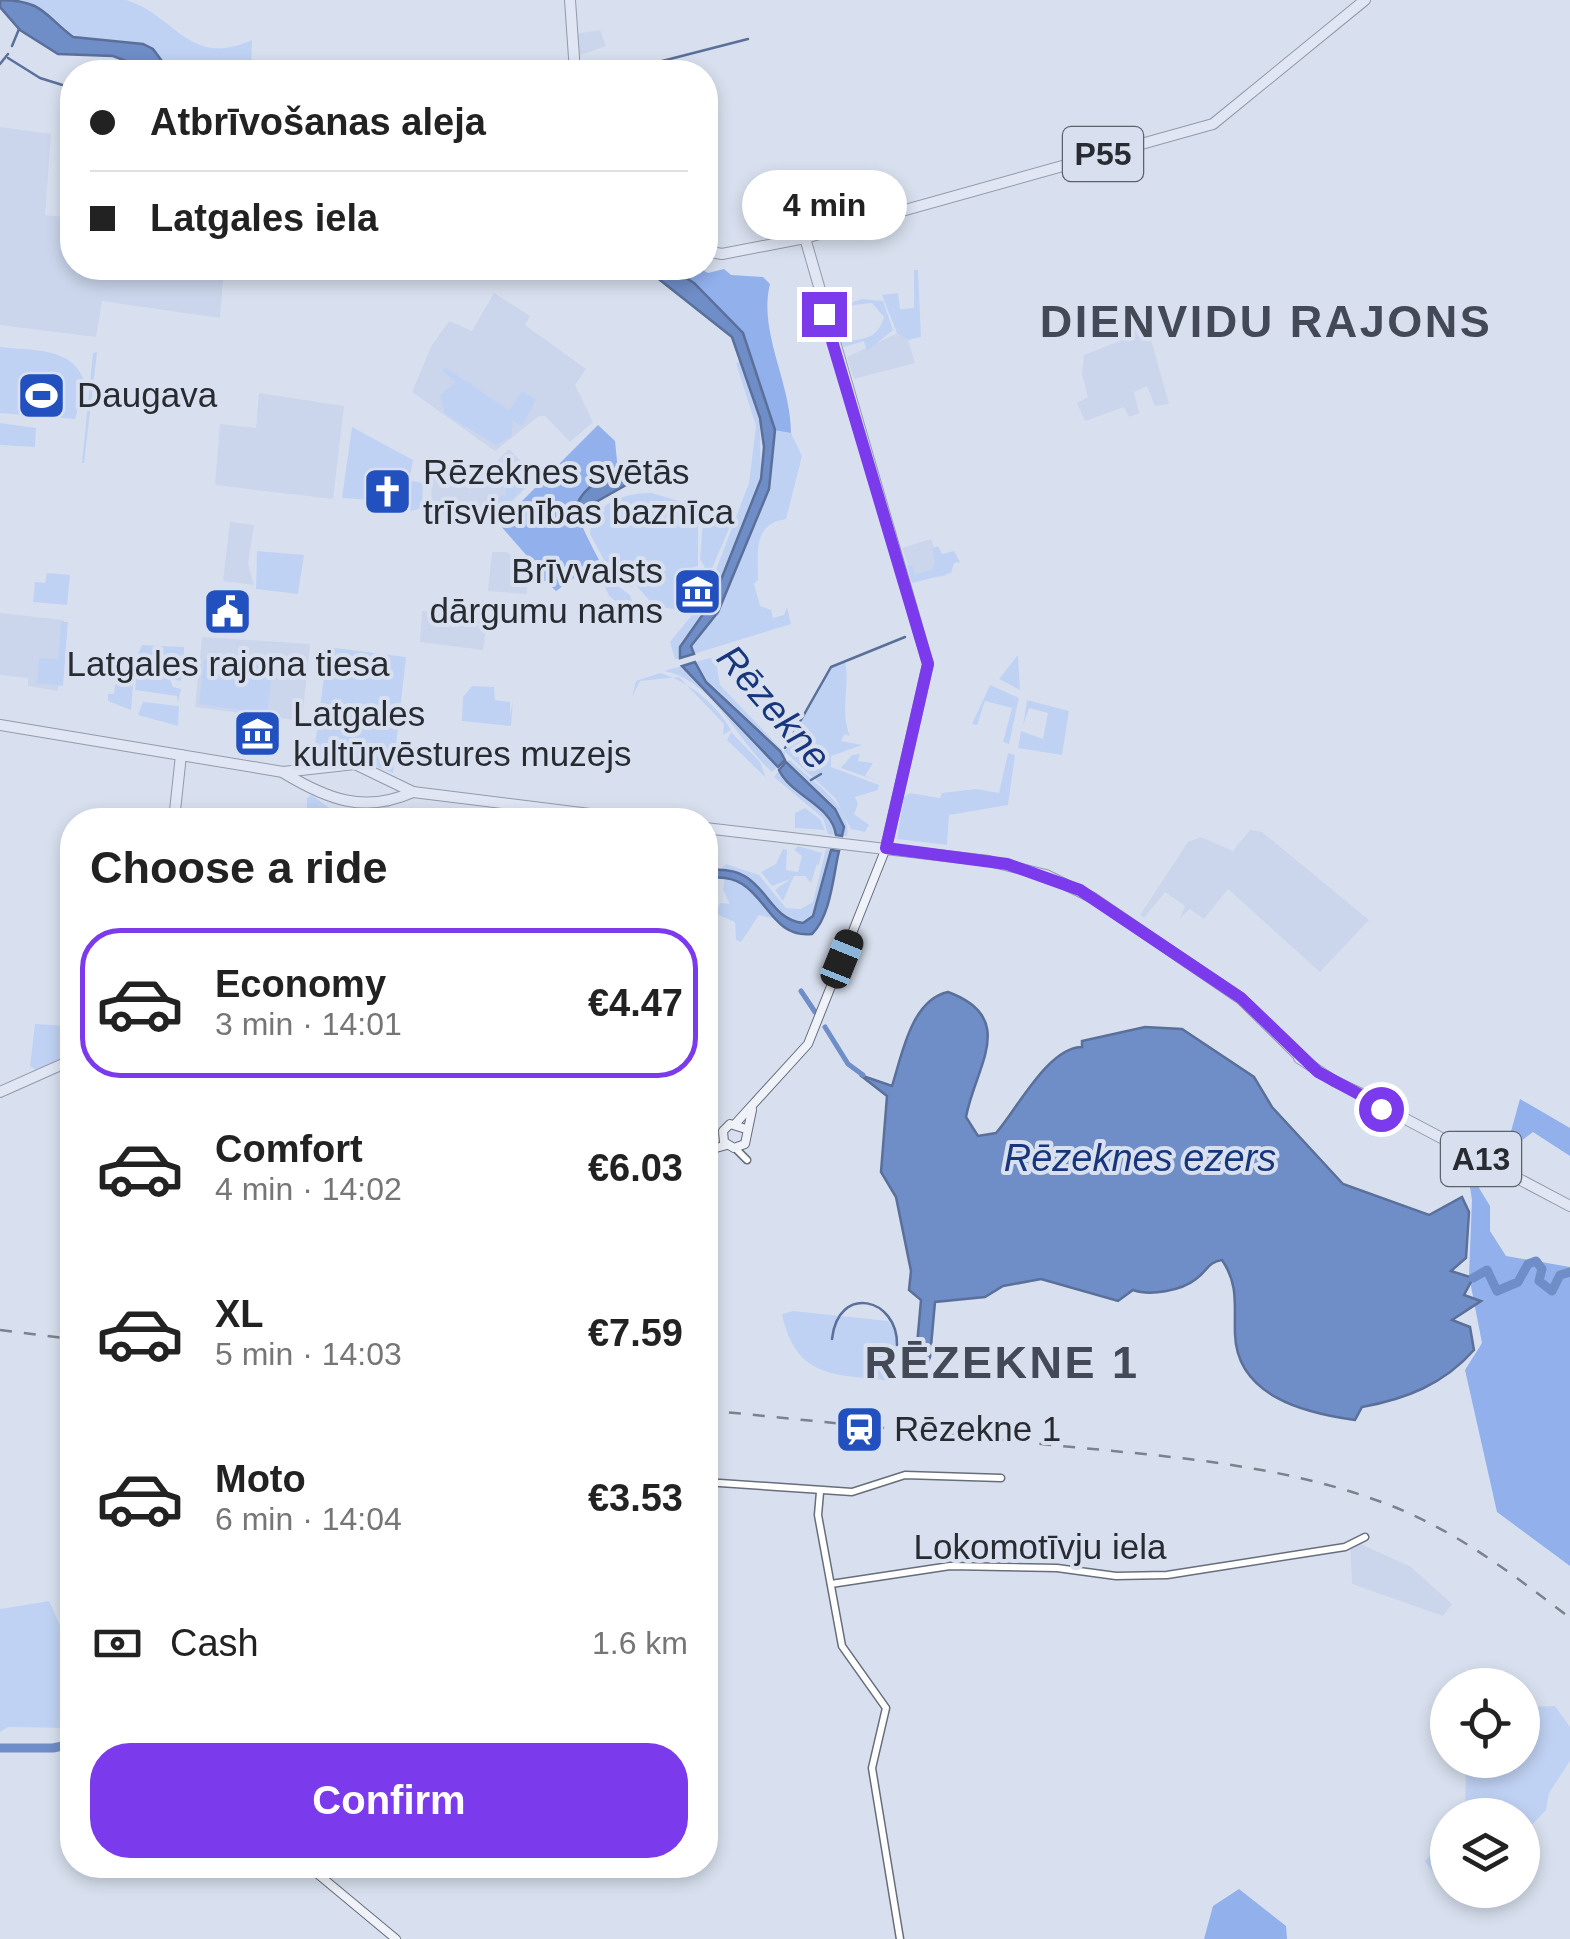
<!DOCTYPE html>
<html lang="en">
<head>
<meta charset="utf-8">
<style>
	body { margin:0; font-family:Helvetica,sans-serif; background:#f2f2f2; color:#222; height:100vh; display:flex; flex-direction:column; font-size:38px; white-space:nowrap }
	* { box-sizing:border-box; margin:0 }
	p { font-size:32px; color:#767676 }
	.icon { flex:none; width:55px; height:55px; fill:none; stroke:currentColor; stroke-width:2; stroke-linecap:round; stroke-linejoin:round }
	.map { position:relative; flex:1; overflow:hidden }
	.details { position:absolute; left:60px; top:808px; width:658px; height:1070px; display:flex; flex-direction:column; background:#fff; border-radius:40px; box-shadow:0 5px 15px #0003 }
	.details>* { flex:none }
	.banner { position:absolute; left:60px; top:60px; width:658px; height:220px; border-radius:40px; box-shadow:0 5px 15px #0003; display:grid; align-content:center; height:220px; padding:0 30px; background:#fff }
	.buttons { position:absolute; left:1430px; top:1668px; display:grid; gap:20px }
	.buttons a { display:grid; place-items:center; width:110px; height:110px; border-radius:50%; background:#fff; box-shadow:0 5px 15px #0003; font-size:50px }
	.end { position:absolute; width:45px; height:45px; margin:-22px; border:12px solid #7c3aed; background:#fff; box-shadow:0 0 0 5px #fff }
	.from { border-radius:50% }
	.bubble { position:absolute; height:70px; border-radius:35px; background:#fff; box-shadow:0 5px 15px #0003; font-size:32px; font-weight:800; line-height:70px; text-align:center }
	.car { position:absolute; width:30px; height:60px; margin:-30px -15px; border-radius:12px; box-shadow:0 0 8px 2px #0007; background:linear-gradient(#222 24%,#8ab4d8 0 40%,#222 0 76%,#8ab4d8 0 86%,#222 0) }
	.banner b { display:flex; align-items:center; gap:35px; height:95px; font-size:38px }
	.banner b+b { border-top:2px solid #e0e0e0 }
	.banner i { width:25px; height:25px; background:#222 }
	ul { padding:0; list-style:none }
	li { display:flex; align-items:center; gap:30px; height:150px; margin:0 20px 15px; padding:0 10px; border:5px solid transparent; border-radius:40px }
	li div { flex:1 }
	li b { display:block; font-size:38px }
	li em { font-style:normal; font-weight:800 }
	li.active { border-color:#7c3aed }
	li>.icon { width:90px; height:90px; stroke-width:1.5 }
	h2 { padding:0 30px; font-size:45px; line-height:120px }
	.pay { display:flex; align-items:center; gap:25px; height:110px; padding:0 30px; font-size:38px }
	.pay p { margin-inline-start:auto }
	.button { display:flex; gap:20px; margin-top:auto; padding:20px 30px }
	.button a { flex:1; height:115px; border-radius:40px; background:#7c3aed; color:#fff; font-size:40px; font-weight:800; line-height:115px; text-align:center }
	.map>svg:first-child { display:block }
	.built { fill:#cbd6ec }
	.green { fill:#c0d2f4 }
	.forest { fill:#91b0ec }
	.water { fill:#6f8dc7; stroke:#5a709a; stroke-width:2.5 }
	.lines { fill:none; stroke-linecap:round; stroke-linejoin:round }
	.stream { stroke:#5a709a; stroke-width:2.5 }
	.canal { stroke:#6f8dc7; stroke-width:5 }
	.river { stroke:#6f8dc7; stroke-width:9 }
	.tertiary-casing { stroke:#676d7b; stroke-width:9 }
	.secondary-casing { stroke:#676d7b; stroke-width:10 }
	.primary-casing { stroke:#929aab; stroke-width:12 }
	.tertiary { stroke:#fff; stroke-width:6 }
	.secondary { stroke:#eff3f9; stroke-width:8 }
	.primary { stroke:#e0e6f4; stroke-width:10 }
	.rail { stroke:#7c828c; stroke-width:2.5; stroke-dasharray:12 12; stroke-linecap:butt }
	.route { stroke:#7c3aed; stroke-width:12 }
	.labels { text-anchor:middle; stroke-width:8; stroke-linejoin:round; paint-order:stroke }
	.shield { fill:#d8e0ef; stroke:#5d616a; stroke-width:2.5 }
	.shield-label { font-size:32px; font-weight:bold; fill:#282b31 }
	.poi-label { font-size:35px; fill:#282b31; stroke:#d8e0ef; text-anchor:start }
	.street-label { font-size:35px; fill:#282b31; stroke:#d8e0ef }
	.water-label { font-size:38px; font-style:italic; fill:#18367c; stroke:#d8e0ef }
	.district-label { font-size:45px; font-weight:bold; letter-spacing:2.5px; fill:#434956; stroke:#d8e0ef }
</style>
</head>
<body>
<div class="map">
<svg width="1570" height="1939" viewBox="0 0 1570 1939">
	<rect width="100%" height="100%" fill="#d8e0ef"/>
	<g class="built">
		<polygon points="600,30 606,46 575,57 574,34"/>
		<polygon points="0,127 51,134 45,215 72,218 72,268 224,268 220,318 102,301 96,337 0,325"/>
		<polygon points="494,293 530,316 525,325 586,369 575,385 593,422 570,442 545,416 539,416 495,451 412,392 432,345 449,321 472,331"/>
		<polygon points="1146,322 1169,404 1155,406 1147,386 1134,392 1139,413 1129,417 1124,407 1085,421 1077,403 1088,397 1082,374 1084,355 1125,339 1121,330"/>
		<polygon points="898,333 908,340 915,363 854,379 847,357"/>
		<polygon points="259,393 344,406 333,499 215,485 220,424 256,428"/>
		<polygon points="509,449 536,477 495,520 432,513 431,477 435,469 470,489"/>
		<polygon points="230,522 254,525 248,564 254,585 223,581"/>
		<polygon points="931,539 946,576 913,580 902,548"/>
		<polygon points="492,552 507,552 527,569 527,594 488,591"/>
		<polygon points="422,611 487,621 483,650 420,642"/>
		<polygon points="0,613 64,620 58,691 28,686 28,678 0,675"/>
		<polygon points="202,637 310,644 302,721 195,707"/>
		<polygon points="1250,830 1262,832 1369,920 1320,972 1228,889 1204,919 1190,909 1180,918 1185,906 1165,892 1144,918 1140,915 1188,842 1201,837 1233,851"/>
		<polygon points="1350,1539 1411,1567 1452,1604 1443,1616 1352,1584"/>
	</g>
	<g class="green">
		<path d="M0,0C27,0 105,0 126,0C175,14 188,69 252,40L251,72H163L158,67L74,46Z"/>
		<polygon points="914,270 918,270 921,337 908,340 897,333 882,295 898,293 900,309 914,308"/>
		<path d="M862,299L883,301L893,330L867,351L864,341L844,347L834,332L848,341C867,339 878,337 884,317L872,303L839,307Z"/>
		<path d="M0,347C33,351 73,346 85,383L75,419L0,413Z"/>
		<polygon points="97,352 84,463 82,463 93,353"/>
		<polygon points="741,361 760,418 761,479 713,600 680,647 680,658 675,659 670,642 705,599 749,483 756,426 736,363"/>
		<polygon points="445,367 509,410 522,391 536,399 522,426 513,421 511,437 496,445 445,414 440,395 456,382 442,371"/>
		<polygon points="0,423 36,428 35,447 0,445"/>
		<polygon points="352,427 413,460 408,486 412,481 423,483 422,508 411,511 405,502 342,498"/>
		<path d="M775,430L791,433L802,456L786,519C753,524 758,551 758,580L754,584L760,606L771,610L773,618L784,615L787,607L791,624L694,654L691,646L718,612L769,489Z"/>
		<polygon points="516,477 525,486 495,518 483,517 502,495 507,497 504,490"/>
		<path d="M652,493L685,503L698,525V566L691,568L685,588L691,591L689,597L697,601H687L679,610L654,606L613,558L633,588L629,585L604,560L590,534C592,503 626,492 652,493Z"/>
		<polygon points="713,513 726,515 731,524 709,575 700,559 703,521"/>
		<polygon points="938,546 942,554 954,551 960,562 954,563 951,573 912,583 907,566 912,565 915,575 931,570 935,562 932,549"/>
		<polygon points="257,551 304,555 298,594 256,589"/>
		<polygon points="593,567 630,595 637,618 609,596 599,573 589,573"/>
		<polygon points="47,573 70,575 67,605 33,602 35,582 45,583"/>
		<polygon points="61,622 68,622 63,686 37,683 39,658 58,659"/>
		<polygon points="142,645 184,647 184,658 138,654"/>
		<polygon points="328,647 406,657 393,773 353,758 313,760"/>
		<polygon points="1018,655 1020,690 999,679"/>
		<path d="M715,657L720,685L784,752L831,667L845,660C851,687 839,709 850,736L845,734L841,741L862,745L831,756V767L879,785L878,790L855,797L858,804L854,814L869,825L865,832L851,829L835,798L785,752V760L706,682L695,662Z"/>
		<polygon points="204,659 273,668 267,714 199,704"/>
		<polygon points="135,661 131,710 108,701 108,694 114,694 115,685"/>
		<polygon points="137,665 139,669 182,674 181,681 170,679 173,687 181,689 178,703 177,696 135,690"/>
		<path d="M682,666L769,756L778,767L772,772C737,741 713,680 664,671Z"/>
		<path d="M660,673C690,682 716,704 731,730L723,735L724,724L679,677L640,681L632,697L636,681Z"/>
		<polygon points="990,685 1019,698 1009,744 1003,742 1012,708 985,701 977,725 972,724"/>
		<polygon points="472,686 494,687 495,700 510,702 510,716 513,700 511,726 462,721 463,697"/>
		<polygon points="1027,700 1069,711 1062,755 1018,748 1021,731 1043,739 1048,713 1029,708 1023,726"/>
		<polygon points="143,702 179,706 178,726 138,715"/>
		<polygon points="731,732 760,762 766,778 727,740"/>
		<polygon points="1008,753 1015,755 1008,805 949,815 947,845 897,839 904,797 910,793 940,798 942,793 976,789 999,793"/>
		<polygon points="860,754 858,761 873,763 865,776 883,783 841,768 852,755"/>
		<path d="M790,760C809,780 853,805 847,836H842L844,827C832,801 804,785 786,762Z"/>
		<path d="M779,770C793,794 831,807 836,835L828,834L823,818L774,777Z"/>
		<polygon points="312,795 329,808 344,811 344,818 307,813 307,798"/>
		<polygon points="390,805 389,820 348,819 349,812"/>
		<polygon points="805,808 820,819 825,830 795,828 795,813"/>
		<polygon points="798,846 822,853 818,867 817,863 811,883 805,876 794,876 783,901 775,890 790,879 772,886 761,872 776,864 783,849 787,850 786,870 798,872 802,856 794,850"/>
		<path d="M826,849L831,850C826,872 823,913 803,923C767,919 758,870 721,869L726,864L759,875L786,908L801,909L813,902Z"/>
		<polygon points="725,875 751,887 775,919 759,915 741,942 736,940 735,922 716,914 720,903 731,904 735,916 723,889"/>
		<polygon points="35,1024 72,1026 72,1055 36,1070 30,1066"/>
		<path d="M793,1311L889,1321L897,1337L892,1381C836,1374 796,1380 782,1314Z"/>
		<polygon points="49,1601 72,1652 72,1728 8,1727 0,1732 0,1609"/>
		<polygon points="1555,1706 1570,1727 1570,1761 1549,1793 1546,1810 1523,1834 1522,1815 1465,1815 1466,1760 1522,1760 1523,1707"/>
		<polygon points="1447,1837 1447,1872 1434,1874 1425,1861"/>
	</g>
	<g class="forest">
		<path d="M670,268H699L708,273L724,269L731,275L763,277L770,284C758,332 791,382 791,433L774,430L743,333L694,283Z"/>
		<path d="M598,425L615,441L618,471C563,500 575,513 599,560L556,591L546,581L537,580L534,564L499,524Z"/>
		<polygon points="1520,1099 1570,1128 1570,1156 1533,1132 1505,1153"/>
		<polygon points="1467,1168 1490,1206 1490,1231 1506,1256 1570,1267 1570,1566 1497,1512 1465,1370 1482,1343 1469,1276 1472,1200"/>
		<polygon points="1239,1889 1286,1926 1287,1939 1204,1939 1213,1906"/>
	</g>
	<g class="water">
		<path d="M0,0C43,0 44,15 73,37L143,44L153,49L170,72H155L113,56L58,54L20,30L0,7Z"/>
		<polygon points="670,268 694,283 743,333 775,430 769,489 718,612 691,646 694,654 680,658 680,647 713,600 761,479 764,447 760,418 732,337 660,280"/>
		<path d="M646,462L642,476L596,502L576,523C568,488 618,467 646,462Z"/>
		<polygon points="695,662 706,682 780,751 785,760 778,767 682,666"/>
		<path d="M786,762L835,809L844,827L842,836L836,835C832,805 791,796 779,770Z"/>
		<path d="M831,850L839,851C833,876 831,915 812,934C762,940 766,866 705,879V871C768,861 761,918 803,923L813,916Z"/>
		<path d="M948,992C1019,1018 975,1067 966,1117L978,1136L996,1133C1016,1111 1048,1047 1082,1047V1041L1145,1027L1182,1029L1254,1077L1272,1107L1343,1184L1429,1215L1462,1197L1469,1212L1466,1258L1451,1271L1473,1278L1464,1295L1481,1301L1452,1320L1470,1327L1474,1350C1444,1384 1406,1399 1362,1407L1355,1420C1304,1413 1237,1396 1235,1334C1234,1305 1239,1285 1222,1260C1208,1262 1207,1271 1196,1279C1181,1291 1150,1296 1133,1290L1118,1301L1041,1279L1003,1286L985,1297L935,1302L930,1357L927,1364L921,1363L922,1346L917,1345L921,1300L909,1290L911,1271L896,1197L881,1172L887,1096L860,1075L892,1086C902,1055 911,1000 948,992Z"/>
	</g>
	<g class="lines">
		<g class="stream">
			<polyline points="12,46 19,29"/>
			<polyline points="8,58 40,78 72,88"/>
			<polyline points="0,64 8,54"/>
			<polyline points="631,69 748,39"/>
			<polyline points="457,72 476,68 487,72"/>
			<polyline points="785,748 831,667 905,637"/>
			<polyline points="811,780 821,774"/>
			<path d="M832,1339C838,1283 898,1298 897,1345"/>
			<polyline points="913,1348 922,1349"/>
		</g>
		<g class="canal">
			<polyline points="801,991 815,1012"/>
			<polyline points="825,1027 848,1064 863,1075"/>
		</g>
		<g class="river">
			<polyline points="1473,1278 1487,1270 1497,1291 1518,1282 1528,1264 1536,1261 1542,1269 1539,1281 1552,1291 1560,1275 1570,1272"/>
			<polyline points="0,1748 53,1748 72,1744"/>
		</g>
		<defs>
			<g id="tertiary">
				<polyline points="735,1148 747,1160"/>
				<polyline points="705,1482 852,1492 905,1475 1001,1478"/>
				<polyline points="820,1492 818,1515 842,1646 886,1708 872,1768 900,1939"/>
				<polyline points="831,1584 950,1566 1057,1568 1116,1576 1167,1575 1345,1547 1365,1537"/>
			</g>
			<g id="secondary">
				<polyline points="736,1123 808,1044 886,848"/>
				<polyline points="746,1129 730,1124 723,1131 724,1142 734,1148 745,1144 752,1110"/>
				<polyline points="705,1151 727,1145"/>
				<polyline points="307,1865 396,1939"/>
			</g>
			<g id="primary">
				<polyline points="570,0 575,72"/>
				<polyline points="805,238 928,664 886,848"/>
				<polyline points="705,251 722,254 805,238 1213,124 1365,0"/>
				<polyline points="0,725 283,772 355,764 413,792 638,820"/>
				<path d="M284,773C327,799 364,814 413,792"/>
				<polyline points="174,820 181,755"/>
				<polyline points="705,828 989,861 1046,875 1093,898 1241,999 1302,1059"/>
				<polyline points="1299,1058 1334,1081 1370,1098"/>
				<polyline points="0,1092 72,1060"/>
				<polyline points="1364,1097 1570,1206"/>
			</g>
		</defs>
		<use href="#tertiary" class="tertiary-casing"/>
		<use href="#secondary" class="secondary-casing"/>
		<use href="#primary" class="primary-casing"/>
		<use href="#tertiary" class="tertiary"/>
		<use href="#secondary" class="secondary"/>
		<use href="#primary" class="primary"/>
		<g class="rail">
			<polyline points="0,1330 72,1339"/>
			<path d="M705,1410C824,1422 943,1434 1061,1446C1175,1457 1290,1465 1397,1508C1462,1535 1515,1576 1570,1618"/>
		</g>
	</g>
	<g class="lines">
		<polyline class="route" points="824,314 928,664 886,848 1007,864 1080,890 1241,998 1318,1072 1392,1112 1381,1109"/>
	</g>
	<defs>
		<symbol id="stadium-square" viewBox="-11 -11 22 22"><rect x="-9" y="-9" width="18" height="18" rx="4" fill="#2250be" stroke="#d8e0ef"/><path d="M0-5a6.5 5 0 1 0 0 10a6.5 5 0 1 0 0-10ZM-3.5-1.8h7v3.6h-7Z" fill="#fff"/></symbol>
		<symbol id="church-square" viewBox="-11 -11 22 22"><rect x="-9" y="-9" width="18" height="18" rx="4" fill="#2250be" stroke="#d8e0ef"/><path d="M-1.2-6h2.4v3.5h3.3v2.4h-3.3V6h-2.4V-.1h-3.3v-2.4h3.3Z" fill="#fff"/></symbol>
		<symbol id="museum-square" viewBox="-11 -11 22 22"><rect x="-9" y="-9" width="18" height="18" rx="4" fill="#2250be" stroke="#d8e0ef"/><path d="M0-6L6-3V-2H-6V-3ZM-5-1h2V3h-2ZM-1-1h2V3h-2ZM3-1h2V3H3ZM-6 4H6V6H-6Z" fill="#fff"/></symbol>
		<symbol id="civic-square" viewBox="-11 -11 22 22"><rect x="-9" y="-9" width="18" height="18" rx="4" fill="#2250be" stroke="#d8e0ef"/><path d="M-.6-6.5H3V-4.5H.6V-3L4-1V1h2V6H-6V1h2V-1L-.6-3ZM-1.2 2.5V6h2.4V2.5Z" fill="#fff"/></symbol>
		<symbol id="station-square" viewBox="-11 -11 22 22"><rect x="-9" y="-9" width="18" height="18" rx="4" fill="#2250be" stroke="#d8e0ef"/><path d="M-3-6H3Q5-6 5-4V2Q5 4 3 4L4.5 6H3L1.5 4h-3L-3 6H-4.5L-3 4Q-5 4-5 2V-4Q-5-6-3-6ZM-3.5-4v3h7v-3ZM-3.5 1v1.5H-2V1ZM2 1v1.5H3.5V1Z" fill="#fff"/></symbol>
	</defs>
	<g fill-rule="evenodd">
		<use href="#stadium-square" x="14" y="368" width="55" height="55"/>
		<use href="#church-square" x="360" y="464" width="55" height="55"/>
		<use href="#museum-square" x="670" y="564" width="55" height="55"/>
		<use href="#civic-square" x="200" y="584" width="55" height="55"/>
		<use href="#museum-square" x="230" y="706" width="55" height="55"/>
		<use href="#station-square" x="832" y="1402" width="55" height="55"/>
	</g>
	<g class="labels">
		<g class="shield">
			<rect x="1063" y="127" width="80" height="54" rx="8"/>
			<rect x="1441" y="1132" width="80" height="54" rx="8"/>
		</g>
		<g class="shield-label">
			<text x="1103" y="165">P55</text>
			<text x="1481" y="1170">A13</text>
		</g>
		<g class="poi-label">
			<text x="77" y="407">Daugava</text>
			<text x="423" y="484">Rēzeknes svētās<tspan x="423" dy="40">trīsvienības baznīca</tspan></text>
			<text x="663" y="583" text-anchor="end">Brīvvalsts<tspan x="663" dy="40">dārgumu nams</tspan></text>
			<text x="228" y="676" text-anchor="middle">Latgales rajona tiesa</text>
			<text x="293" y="726">Latgales<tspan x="293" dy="40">kultūrvēstures muzejs</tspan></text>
			<text x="894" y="1441">Rēzekne 1</text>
		</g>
		<g class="street-label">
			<text x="1040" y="1559">Lokomotīvju iela</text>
		</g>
		<g class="water-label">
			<text transform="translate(774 707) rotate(49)" y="13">Rēzekne</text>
			<text x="1140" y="1171">Rēzeknes ezers</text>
		</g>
		<g class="district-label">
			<text x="1266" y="337">DIENVIDU RAJONS</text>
			<text x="1002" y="1378">RĒZEKNE 1</text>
		</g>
	</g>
</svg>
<div class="buttons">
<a><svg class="icon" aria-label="locate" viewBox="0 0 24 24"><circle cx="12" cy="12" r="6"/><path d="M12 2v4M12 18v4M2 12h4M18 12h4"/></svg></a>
<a><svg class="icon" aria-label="layers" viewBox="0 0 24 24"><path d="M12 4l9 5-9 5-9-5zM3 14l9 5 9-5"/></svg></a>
</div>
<i class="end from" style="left:1381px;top:1109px"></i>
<i class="end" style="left:824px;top:314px"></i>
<div class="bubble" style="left:742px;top:170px;width:165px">4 min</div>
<i class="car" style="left:842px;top:959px;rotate:22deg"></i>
<div class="banner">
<b><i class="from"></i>Atbrīvošanas aleja</b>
<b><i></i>Latgales iela</b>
</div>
<section class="details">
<h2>Choose a ride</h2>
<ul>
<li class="active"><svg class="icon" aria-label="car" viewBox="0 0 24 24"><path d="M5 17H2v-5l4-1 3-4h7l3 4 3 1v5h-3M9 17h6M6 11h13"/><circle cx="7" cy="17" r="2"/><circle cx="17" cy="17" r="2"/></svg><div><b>Economy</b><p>3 min · 14:01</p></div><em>€4.47</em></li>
<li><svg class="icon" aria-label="car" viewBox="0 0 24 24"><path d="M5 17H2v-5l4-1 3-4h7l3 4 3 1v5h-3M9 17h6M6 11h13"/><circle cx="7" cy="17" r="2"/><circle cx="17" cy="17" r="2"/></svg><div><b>Comfort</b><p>4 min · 14:02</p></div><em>€6.03</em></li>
<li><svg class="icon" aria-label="car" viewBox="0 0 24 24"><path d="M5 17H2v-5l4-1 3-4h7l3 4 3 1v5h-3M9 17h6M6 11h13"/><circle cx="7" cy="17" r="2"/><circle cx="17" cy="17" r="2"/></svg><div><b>XL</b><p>5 min · 14:03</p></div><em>€7.59</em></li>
<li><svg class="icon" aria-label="car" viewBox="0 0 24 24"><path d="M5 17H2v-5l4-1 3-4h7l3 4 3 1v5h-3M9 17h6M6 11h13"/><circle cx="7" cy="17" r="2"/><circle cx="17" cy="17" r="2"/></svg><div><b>Moto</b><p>6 min · 14:04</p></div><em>€3.53</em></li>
</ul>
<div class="pay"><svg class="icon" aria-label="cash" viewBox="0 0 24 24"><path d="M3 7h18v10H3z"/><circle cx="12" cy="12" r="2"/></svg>Cash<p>1.6 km</p></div>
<div class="button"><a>Confirm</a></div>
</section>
</div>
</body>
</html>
